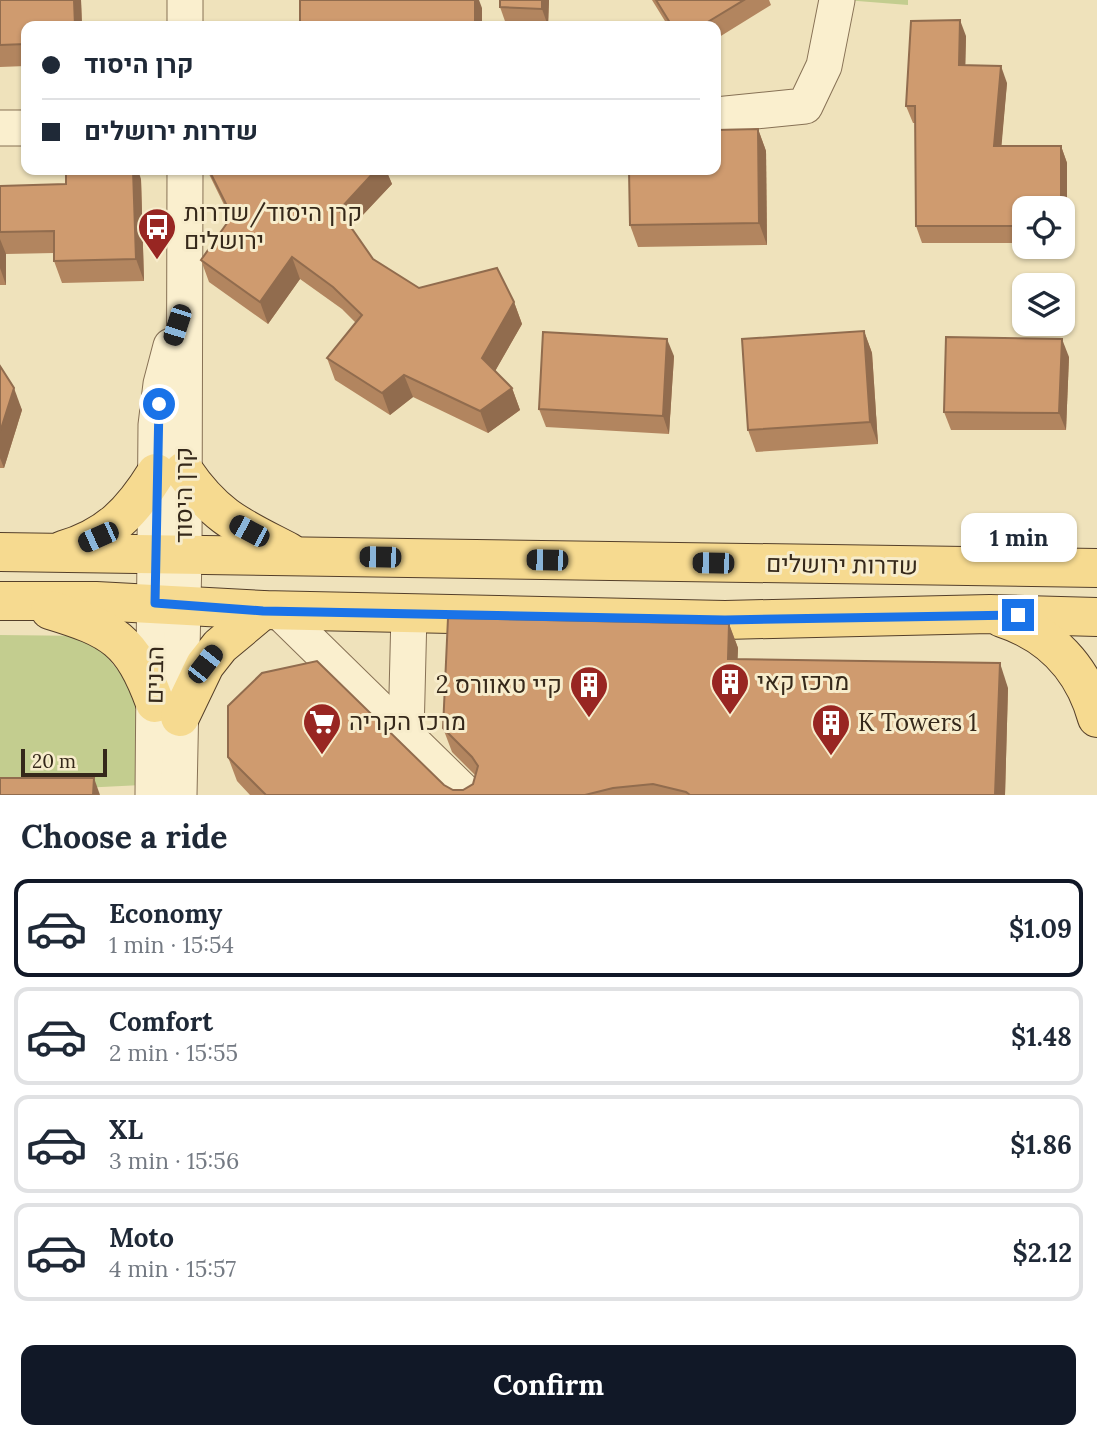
<!DOCTYPE html>
<html lang="en">
<head>
<meta charset="utf-8">
<style>
	body { margin:0; font-family:Lora,Heebo,serif; background:#f6f6f7; color:#1f2937; height:100vh; display:flex; flex-direction:column; font-size:26px; white-space:nowrap }
	* { box-sizing:border-box; margin:0 }
	p { font-size:23px; color:#747a83 }
	.icon { flex:none; width:38px; height:38px; fill:none; stroke:currentColor; stroke-width:2; stroke-linecap:round; stroke-linejoin:round }
	.map { position:relative; height:795px; overflow:hidden }
	.side { display:flex; flex-direction:column; background:#fff; flex:1 }
	.side>* { flex:none }
	.banner { position:absolute; left:21px; top:21px; width:700px; height:154px; border-radius:14px; box-shadow:0 2px 5px #0004; display:grid; align-content:center; height:154px; padding:0 21px; background:#fff }
	.fabs { position:absolute; left:1012px; top:196px; display:grid; gap:14px }
	.fabs a { display:grid; place-items:center; width:63px; height:63px; border-radius:14px; background:#fff; box-shadow:0 2px 5px #0004; font-size:35px }
	.scale { position:absolute; left:21px; bottom:18px; width:86px; box-sizing:border-box; padding-left:7px; border:4px solid #35281a; border-top:0; font-size:19px; line-height:24px; white-space:nowrap; color:#35281a; -webkit-text-stroke:5px #f7eccb; paint-order:stroke }
	.end { position:absolute; width:32px; height:32px; margin:-16px; border:9px solid #1a73e8; background:#fff; box-shadow:0 0 0 4px #fff }
	.from { border-radius:50% }
	.bubble { position:absolute; height:49px; border-radius:14px; background:#fff; box-shadow:0 2px 5px #0004; font-size:23px; font-weight:800; line-height:49px; text-align:center }
	.car { position:absolute; width:21px; height:42px; margin:-21px -10px; border-radius:9px; box-shadow:0 0 5px 2px #0007; background:linear-gradient(#222 24%,#8ab4d8 0 40%,#222 0 76%,#8ab4d8 0 86%,#222 0) }
	.banner b { display:flex; align-items:center; gap:24px; height:66px; font-size:26px }
	.banner b+b { border-top:2px solid #e0e1e3 }
	.banner i { width:18px; height:18px; background:#1f2937 }
	ul { padding:0; list-style:none }
	li { display:flex; align-items:center; gap:21px; height:98px; margin:0 14px 10px; padding:0 7px; border:4px solid #e0e1e3; border-radius:14px }
	li div { flex:1 }
	li b { display:block; font-size:26px }
	li em { font-style:normal; font-weight:800 }
	li.active { border-color:#111827 }
	li>.icon { width:63px; height:63px; stroke-width:1.5 }
	h2 { padding:0 21px; font-size:32px; line-height:84px }
	.action { display:flex; gap:14px; margin-top:auto; padding:14px 21px }
	.action a { flex:1; height:80px; border-radius:14px; background:#111827; color:#fff; font-size:28px; font-weight:800; line-height:80px; text-align:center }
	.map>svg:first-child { display:block }
	.green { fill:#c3cd8f }
	.lines { fill:none; stroke-linecap:round; stroke-linejoin:round }
	.minor-casing { stroke:#877155; stroke-width:37 }
	.major-casing { stroke:#543f2a; stroke-width:40 }
	.minor { stroke:#faefce; stroke-width:35 }
	.major { stroke:#f6da90; stroke-width:38 }
	.wall { fill:#b2855f }
	.shaded-wall { fill:#916c4e }
	.building { fill:#cf9b6f; stroke:#916c4e; stroke-width:2 }
	.route { stroke:#1a73e8; stroke-width:9 }
	.labels { text-anchor:middle; stroke-width:6; stroke-linejoin:round; paint-order:stroke }
	.poi-label { font-size:24px; fill:#35281a; stroke:#f7eccb; text-anchor:start }
	.street-label { font-size:24px; fill:#35281a; stroke:#f7eccb }
</style>
</head>
<body>
<div class="map">
<svg width="1097" height="795" viewBox="0 0 1097 795">
	<rect width="100%" height="100%" fill="#efe2bb"/>
	<g class="green">
		<polygon points="845,0 908,0 908,5"/>
		<polygon points="0,635 90,636 138,695 142,785 0,792"/>
	</g>
	<g class="lines">
		<defs>
			<g id="minor">
				<polyline points="185,26 185,0"/>
				<polyline points="716,115 805,106 824,66 837,0"/>
				<polyline points="0,128 26,128"/>
				<polyline points="279,611 467,795"/>
				<polyline points="406,735 409,613"/>
				<polyline points="153,795 156,425 161,384 171,346"/>
				<polyline points="179,795 184,554 185,170"/>
			</g>
			<g id="major">
				<path d="M184,471C216,518 241,527 289,552"/>
				<path d="M63,550C108,537 132,512 156,473"/>
				<polyline points="0,552 1097,568"/>
				<polyline points="0,601 96,601 263,610 725,620 990,614 1097,617"/>
				<path d="M50,610C113,629 132,640 155,703"/>
				<path d="M1002,618C1051,634 1083,668 1097,718"/>
				<polyline points="180,717 205,665 220,646 263,610"/>
			</g>
		</defs>
		<use href="#minor" class="minor-casing"/>
		<use href="#major" class="major-casing"/>
		<use href="#minor" class="minor"/>
		<use href="#major" class="major"/>
	</g>
	<g class="wall">
		<polygon points="0,0 81,0 82,26 26,26 26,66 0,67"/>
		<polygon points="500,0 549,0 548,26 506,24 500,7"/>
		<polygon points="652,0 769,0 771,5 716,39 716,26 668,26"/>
		<polygon points="966,36 965,65 1007,83 1001,146 1061,146 1067,163 1067,243 1062,243 1062,208 1024,208 1024,243 922,243 916,226 915,123 913,123 906,106"/>
		<polygon points="758,129 766,151 767,245 638,247 630,225"/>
		<polygon points="207,170 386,170 392,184 351,227 373,259 419,288 514,302 522,324 495,371 512,388 520,410 488,433 413,397 390,415 335,380 327,358 356,323 342,309 300,279 268,324 209,282 201,260 231,219"/>
		<polygon points="141,179 144,281 62,283 54,261 54,253 6,254 6,285 0,285 0,186 66,184"/>
		<polygon points="864,331 872,353 878,444 756,452 748,430"/>
		<polygon points="674,356 669,434 546,427 539,409"/>
		<polygon points="1069,357 1066,430 951,430 944,412"/>
		<polygon points="0,366 22,410 4,468 0,468"/>
		<polygon points="729,624 738,648 737,659 1008,688 1005,795 250,795 237,781 228,757 444,785 453,790 463,790 473,784 475,775 452,752 443,728"/>
	</g>
	<g class="shaded-wall">
		<polygon points="74,0 81,0 82,26 75,26"/>
		<polygon points="475,0 479,0 482,8 482,26 475,26"/>
		<polygon points="542,0 549,0 548,26 542,9"/>
		<polygon points="960,20 966,36 965,82 959,65"/>
		<polygon points="1001,66 1007,83 1000,163 994,146"/>
		<polygon points="758,129 766,151 767,245 759,223"/>
		<polygon points="1061,146 1067,163 1067,243 1062,230 1062,208 1061,208"/>
		<polygon points="133,170 138,170 141,179 144,281 136,259"/>
		<polygon points="376,170 386,170 392,184 347,232 339,210"/>
		<polygon points="0,239 6,254 6,285 0,268"/>
		<polygon points="292,257 300,279 268,324 260,302"/>
		<polygon points="514,302 522,324 490,380 482,358"/>
		<polygon points="864,331 872,353 878,444 870,422"/>
		<polygon points="667,339 674,356 669,434 663,416"/>
		<polygon points="1062,339 1069,357 1066,430 1059,413"/>
		<polygon points="404,375 413,397 390,415 382,393"/>
		<polygon points="14,388 22,410 4,468 0,458 0,432"/>
		<polygon points="512,388 520,410 488,433 480,411"/>
		<polygon points="729,624 738,648 737,683 728,659"/>
		<polygon points="1000,663 1008,688 1005,795 995,795"/>
		<polygon points="94,778 100,795 93,795"/>
	</g>
	<g class="building">
		<polygon points="0,0 74,0 75,26 26,26 26,44 0,45"/>
		<rect x="300" y="0" width="175" height="26"/>
		<polygon points="500,0 542,0 542,9 500,7"/>
		<polygon points="656,0 744,0 701,26 672,26"/>
		<polygon points="960,20 959,65 1001,66 994,146 1061,146 1061,208 1024,208 1024,226 916,226 915,106 906,106 911,21"/>
		<polygon points="758,129 759,223 630,225 629,170 716,170 716,130"/>
		<polygon points="66,170 133,170 136,259 54,261 54,231 0,232 0,186 66,184"/>
		<polygon points="209,170 376,170 339,210 373,259 419,288 497,268 514,302 482,358 512,388 480,411 404,375 382,393 327,358 362,315 333,287 292,257 260,302 201,260 232,216"/>
		<polygon points="864,331 870,422 748,430 742,339"/>
		<polygon points="543,332 667,339 663,416 539,409"/>
		<polygon points="946,337 1062,339 1059,413 944,412"/>
		<polygon points="0,366 14,388 0,432"/>
		<polygon points="448,618 729,624 728,659 1000,663 995,795 690,795 686,792 653,784 613,788 585,795 266,795 228,757 228,706 262,673 317,661 444,785 453,790 463,790 473,784 478,766 472,757 443,728"/>
		<polygon points="0,778 94,778 93,795 0,795"/>
	</g>
	<g class="lines">
		<polyline class="route" points="159,404 155,603 263,611 725,620 1018,615"/>
	</g>
	<defs>
		<symbol id="bus-pin" viewBox="-11 -11 22 30"><path d="M0 17L-7.5 6A9.5 9.5 0 1 1 7.5 6Z" fill="#982622" stroke="#f7eccb"/><path d="M-5-6H5V4H4V6H2V4H-2V6H-4V4H-5ZM-3.5-4V0h7V-4ZM-3.5 1.2v1.5H-2V1.2ZM2 1.2v1.5H3.5V1.2Z" fill="#fff"/></symbol>
		<symbol id="building-pin" viewBox="-11 -11 22 30"><path d="M0 17L-7.5 6A9.5 9.5 0 1 1 7.5 6Z" fill="#982622" stroke="#f7eccb"/><path d="M-4-6H4V6H1V3H-1V6H-4ZM-2.5-4.3h1.7v1.8h-1.7ZM.8-4.3h1.7v1.8H.8ZM-2.5-1h1.7V.8h-1.7ZM.8-1h1.7V.8H.8Z" fill="#fff"/></symbol>
		<symbol id="supermarket-pin" viewBox="-11 -11 22 30"><path d="M0 17L-7.5 6A9.5 9.5 0 1 1 7.5 6Z" fill="#982622" stroke="#f7eccb"/><path d="M-6-5.5h2.5l.6 2H6L4.5 2H-2.5L-4.4-4H-6ZM-1.5 3.2a1.3 1.3 0 1 0 .1 0ZM3 3.2a1.3 1.3 0 1 0 .1 0Z" fill="#fff"/></symbol>
	</defs>
	<g fill-rule="evenodd">
		<use href="#bus-pin" x="135" y="205" width="44" height="60"/>
		<use href="#building-pin" x="708" y="660" width="44" height="60"/>
		<use href="#building-pin" x="567" y="663" width="44" height="60"/>
		<use href="#supermarket-pin" x="300" y="700" width="44" height="60"/>
		<use href="#building-pin" x="809" y="701" width="44" height="60"/>
	</g>
	<g class="labels">
		<g class="poi-label">
			<text x="184" y="221">קרן היסוד/שדרות<tspan x="184" dy="28">ירושלים</tspan></text>
			<text x="757" y="690">מרכז קאי</text>
			<text x="562" y="693" text-anchor="end">קיי טאוורס 2</text>
			<text x="349" y="730">מרכז הקריה</text>
			<text x="858" y="731">K Towers 1</text>
		</g>
		<g class="street-label">
			<text transform="translate(184 495) rotate(-90)" y="8">קרן היסוד</text>
			<text transform="translate(842 565) rotate(1)" y="8">שדרות ירושלים</text>
			<text transform="translate(155 675) rotate(-89)" y="8">הבנים</text>
		</g>
	</g>
</svg>
<div class="fabs">
<a><svg class="icon" aria-label="locate" viewBox="0 0 24 24"><circle cx="12" cy="12" r="6"/><path d="M12 2v4M12 18v4M2 12h4M18 12h4"/></svg></a>
<a><svg class="icon" aria-label="layers" viewBox="0 0 24 24"><path d="M12 4l9 5-9 5-9-5zM3 14l9 5 9-5"/></svg></a>
</div>
<div class="scale">20 m</div>
<i class="end from" style="left:159px;top:404px"></i>
<i class="end" style="left:1018px;top:615px"></i>
<div class="bubble" style="left:961px;top:513px;width:116px">1 min</div>
<i class="car" style="left:177px;top:325px;rotate:198deg"></i>
<i class="car" style="left:249px;top:531px;rotate:298deg"></i>
<i class="car" style="left:98px;top:537px;rotate:246deg"></i>
<i class="car" style="left:380px;top:557px;rotate:271deg"></i>
<i class="car" style="left:547px;top:560px;rotate:271deg"></i>
<i class="car" style="left:713px;top:563px;rotate:271deg"></i>
<i class="car" style="left:205px;top:664px;rotate:38deg"></i>
<div class="banner">
<b><i class="from"></i>קרן היסוד</b>
<b><i></i>שדרות ירושלים</b>
</div>
</div>
<section class="side">
<h2>Choose a ride</h2>
<ul>
<li class="active"><svg class="icon" aria-label="car" viewBox="0 0 24 24"><path d="M5 17H2v-5l4-1 3-4h7l3 4 3 1v5h-3M9 17h6M6 11h13"/><circle cx="7" cy="17" r="2"/><circle cx="17" cy="17" r="2"/></svg><div><b>Economy</b><p>1 min · 15:54</p></div><em>$1.09</em></li>
<li><svg class="icon" aria-label="car" viewBox="0 0 24 24"><path d="M5 17H2v-5l4-1 3-4h7l3 4 3 1v5h-3M9 17h6M6 11h13"/><circle cx="7" cy="17" r="2"/><circle cx="17" cy="17" r="2"/></svg><div><b>Comfort</b><p>2 min · 15:55</p></div><em>$1.48</em></li>
<li><svg class="icon" aria-label="car" viewBox="0 0 24 24"><path d="M5 17H2v-5l4-1 3-4h7l3 4 3 1v5h-3M9 17h6M6 11h13"/><circle cx="7" cy="17" r="2"/><circle cx="17" cy="17" r="2"/></svg><div><b>XL</b><p>3 min · 15:56</p></div><em>$1.86</em></li>
<li><svg class="icon" aria-label="car" viewBox="0 0 24 24"><path d="M5 17H2v-5l4-1 3-4h7l3 4 3 1v5h-3M9 17h6M6 11h13"/><circle cx="7" cy="17" r="2"/><circle cx="17" cy="17" r="2"/></svg><div><b>Moto</b><p>4 min · 15:57</p></div><em>$2.12</em></li>
</ul>
<div class="action"><a>Confirm</a></div>
</section>
</body>
</html>
